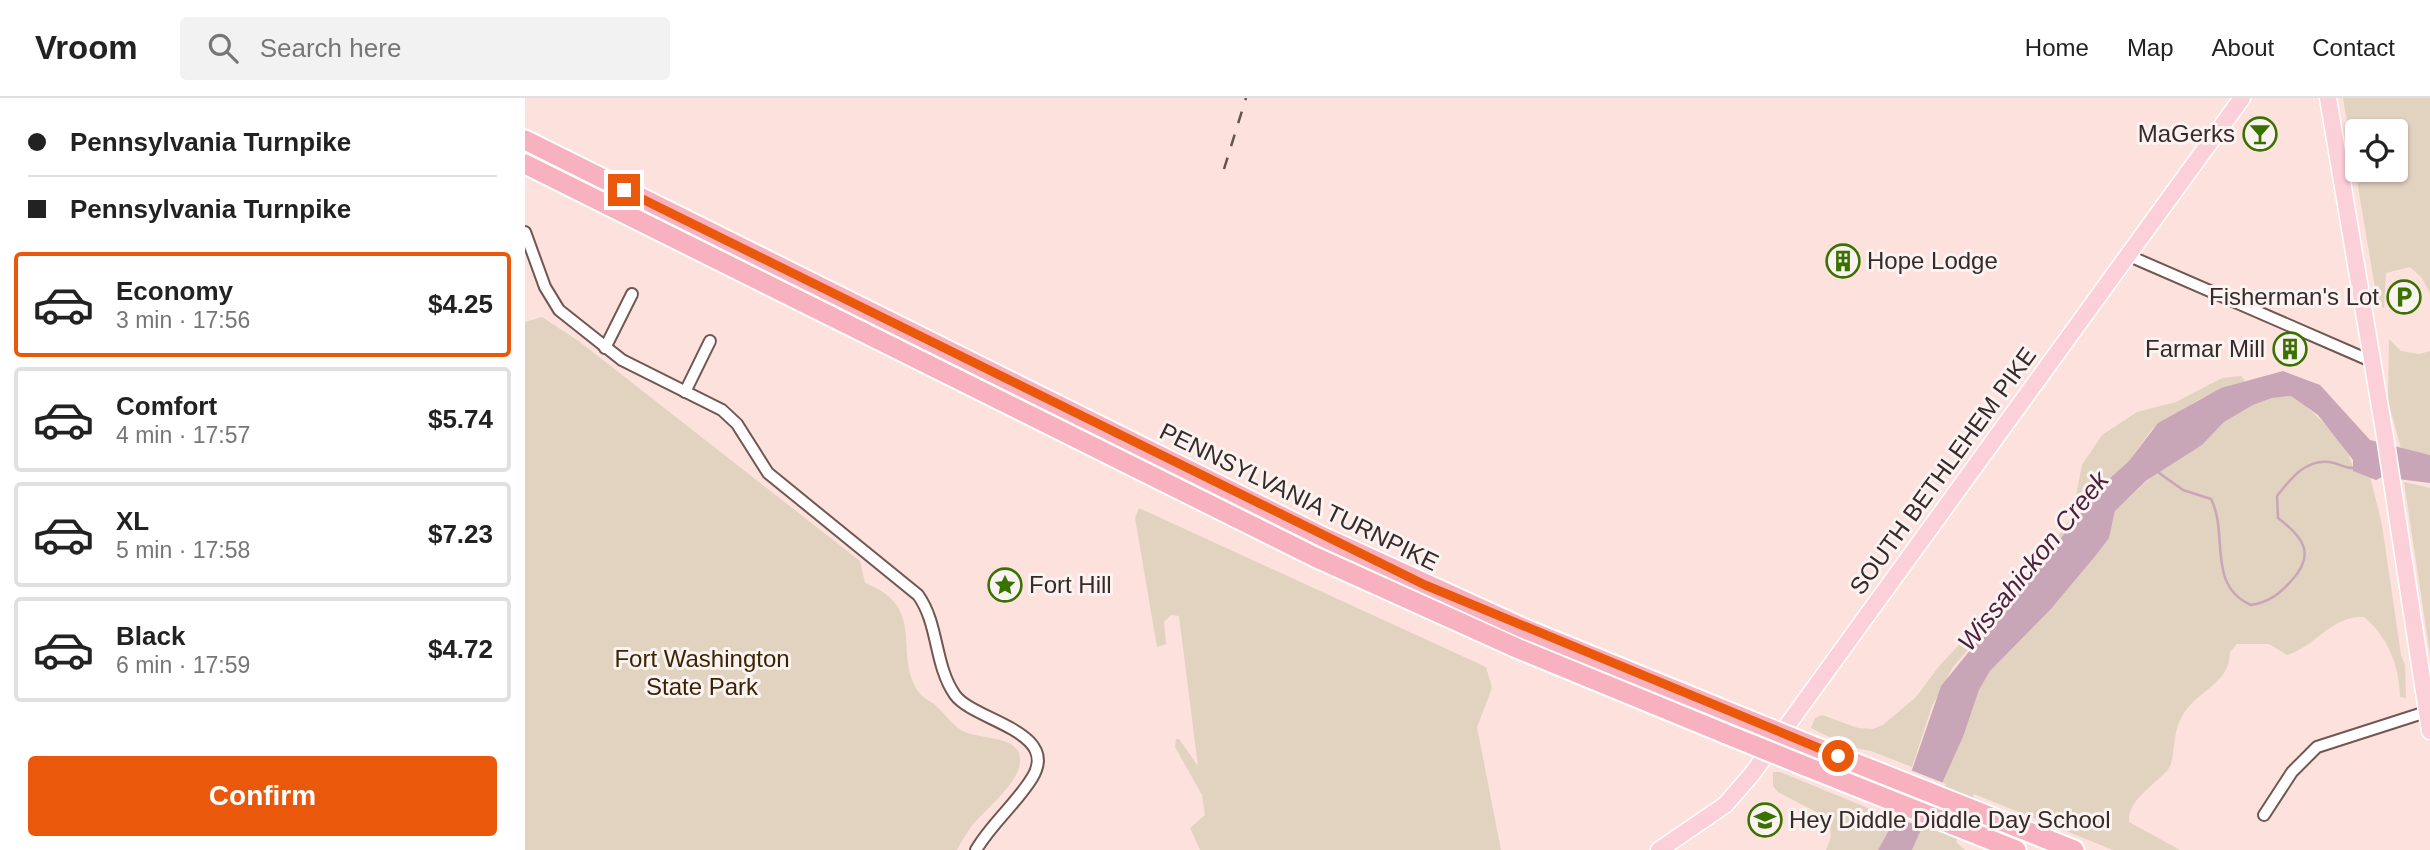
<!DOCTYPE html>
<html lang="en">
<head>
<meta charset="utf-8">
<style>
	body { margin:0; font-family:Helvetica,sans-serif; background:#f2f2f2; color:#222; height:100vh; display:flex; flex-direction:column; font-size:26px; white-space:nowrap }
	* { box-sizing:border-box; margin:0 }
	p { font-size:23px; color:#767676 }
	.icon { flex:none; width:38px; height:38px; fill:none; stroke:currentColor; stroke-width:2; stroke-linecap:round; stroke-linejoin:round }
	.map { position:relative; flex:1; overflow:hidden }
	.drawer { display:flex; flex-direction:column; background:#fff; width:525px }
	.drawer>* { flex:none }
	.banner { display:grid; align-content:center; height:154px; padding:0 28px; background:#fff }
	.buttons { position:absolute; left:1820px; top:21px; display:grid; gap:14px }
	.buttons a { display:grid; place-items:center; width:63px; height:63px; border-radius:7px; background:#fff; box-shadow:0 2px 5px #0004; font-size:35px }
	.end { position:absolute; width:32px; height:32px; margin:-16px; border:9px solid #ea580c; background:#fff; box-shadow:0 0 0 4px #fff }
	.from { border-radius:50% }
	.banner b { display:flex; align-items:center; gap:24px; height:66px; font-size:26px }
	.banner b+b { border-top:2px solid #e0e0e0 }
	.banner i { width:18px; height:18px; background:#222 }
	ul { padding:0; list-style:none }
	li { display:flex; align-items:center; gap:21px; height:105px; margin:0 14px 10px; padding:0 14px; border:4px solid #e0e0e0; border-radius:7px }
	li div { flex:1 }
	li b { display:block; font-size:26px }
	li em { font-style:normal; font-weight:700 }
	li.current { border-color:#ea580c }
	li>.icon { width:63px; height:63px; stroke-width:1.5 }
	.action { display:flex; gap:14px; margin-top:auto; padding:14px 28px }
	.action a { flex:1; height:80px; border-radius:7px; background:#ea580c; color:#fff; font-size:28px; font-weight:700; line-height:80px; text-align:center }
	header { display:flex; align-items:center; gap:42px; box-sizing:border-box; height:98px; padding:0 35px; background:#fff; border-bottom:2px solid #e0e0e0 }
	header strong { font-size:33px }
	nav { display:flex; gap:38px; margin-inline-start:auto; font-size:24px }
	.search { width:490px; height:63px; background:#f2f2f2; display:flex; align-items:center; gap:18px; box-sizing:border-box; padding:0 24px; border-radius:7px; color:#767676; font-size:26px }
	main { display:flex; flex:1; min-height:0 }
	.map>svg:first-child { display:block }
	.green { fill:#e2d3c1; fill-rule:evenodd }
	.water { fill:#c8a6b8 }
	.pier { fill:#fce1dc }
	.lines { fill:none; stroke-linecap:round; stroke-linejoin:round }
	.stream { stroke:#c8a6b8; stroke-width:2.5 }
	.street-casing { stroke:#725651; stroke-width:14 }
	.primary-casing { stroke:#fff; stroke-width:19 }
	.highway-casing { stroke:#fff; stroke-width:23 }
	.street { stroke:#fff; stroke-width:10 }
	.primary { stroke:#fbd0d8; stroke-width:16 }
	.highway { stroke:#f8b1be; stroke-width:19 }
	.rail { stroke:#645451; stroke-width:2.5; stroke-dasharray:12 12; stroke-linecap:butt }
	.highway-bridge-casing { stroke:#fff; stroke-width:23; stroke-linecap:butt }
	.highway-bridge { stroke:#f8b1be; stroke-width:19 }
	.route { stroke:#ea580c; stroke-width:9 }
	.labels { text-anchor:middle; stroke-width:6; stroke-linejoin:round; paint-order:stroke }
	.poi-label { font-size:24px; fill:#372a28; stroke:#faf3f2; text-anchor:end }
	.street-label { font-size:24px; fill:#372a28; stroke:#faf3f2 }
	.park-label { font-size:24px; fill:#3d2400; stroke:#faf3f2 }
	.water-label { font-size:26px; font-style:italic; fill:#4c1f3b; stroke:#faf3f2 }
</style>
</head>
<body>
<header>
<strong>Vroom</strong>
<div class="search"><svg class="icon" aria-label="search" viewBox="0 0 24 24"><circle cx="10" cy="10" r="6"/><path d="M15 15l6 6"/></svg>Search here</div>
<nav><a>Home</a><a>Map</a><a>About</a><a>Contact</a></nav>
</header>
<main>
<section class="drawer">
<div class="banner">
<b><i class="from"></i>Pennsylvania Turnpike</b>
<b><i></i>Pennsylvania Turnpike</b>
</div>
<ul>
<li class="current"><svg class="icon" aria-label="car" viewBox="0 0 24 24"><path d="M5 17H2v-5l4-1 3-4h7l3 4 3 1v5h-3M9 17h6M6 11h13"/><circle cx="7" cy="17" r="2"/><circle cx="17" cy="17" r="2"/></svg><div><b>Economy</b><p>3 min · 17:56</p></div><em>$4.25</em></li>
<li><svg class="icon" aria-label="car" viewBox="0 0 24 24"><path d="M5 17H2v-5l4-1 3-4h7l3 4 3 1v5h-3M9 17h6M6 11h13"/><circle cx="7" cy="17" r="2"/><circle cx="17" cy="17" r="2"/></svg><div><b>Comfort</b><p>4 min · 17:57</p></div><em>$5.74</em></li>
<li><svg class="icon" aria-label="car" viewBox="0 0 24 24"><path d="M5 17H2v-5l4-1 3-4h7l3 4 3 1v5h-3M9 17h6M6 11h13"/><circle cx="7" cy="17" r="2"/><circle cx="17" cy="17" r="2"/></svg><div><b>XL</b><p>5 min · 17:58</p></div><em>$7.23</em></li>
<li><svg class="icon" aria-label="car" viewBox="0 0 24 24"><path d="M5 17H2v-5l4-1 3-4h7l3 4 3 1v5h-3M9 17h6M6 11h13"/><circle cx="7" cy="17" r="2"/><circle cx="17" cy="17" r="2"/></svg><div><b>Black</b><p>6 min · 17:59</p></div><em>$4.72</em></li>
</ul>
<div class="action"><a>Confirm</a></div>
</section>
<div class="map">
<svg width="1905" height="752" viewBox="0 0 1905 752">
	<rect width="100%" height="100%" fill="#fce1dc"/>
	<g class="green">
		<path d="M1818,0H1905V195L1897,180L1885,169L1861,175L1859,210L1853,207ZM1832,33H1871V72H1832Z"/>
		<path d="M17,219L55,244L335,463L340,485C405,510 365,558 396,597C400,601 405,603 409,606C419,614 425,625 436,632C451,642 493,636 495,660C498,683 458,713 446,729C441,736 436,744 432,752H0V224Z"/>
		<polygon points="1864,241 1876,253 1894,256 1905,253 1905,357 1876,350 1863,303"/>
		<polygon points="1716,278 1720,283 1673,302 1627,331 1604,363 1584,381 1530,451 1428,569 1407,608 1387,669 1346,653 1325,649 1286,630 1290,620 1297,617 1333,630 1348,631 1358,627 1391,599 1415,567 1528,446 1547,418 1557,367 1577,337 1612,314 1651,304 1697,280"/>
		<path d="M1766,298C1786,309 1828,351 1828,372L1845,378L1857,427L1876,557L1880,567L1881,600L1875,599C1875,569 1862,537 1839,519C1807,517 1791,548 1762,557L1744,546H1712L1705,554C1705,585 1675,591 1659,615C1646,634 1651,660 1644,670C1632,686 1602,701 1604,724L1655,752H1588L1449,696L1431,744L1440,752H1387L1438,639L1454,592L1465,573L1526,511L1572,456L1584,440L1590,413L1635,371L1677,347L1699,324L1728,307L1747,300Z"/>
		<polygon points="1879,384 1905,390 1905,556"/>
		<polygon points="614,410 961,569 967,590 952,629 976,752 675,752 665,730 680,717 677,697 650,649 651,641 654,641 673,668 654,518 646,517 639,524 641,546 632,549 610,420"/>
		<polygon points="1248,674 1255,674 1370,721 1353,752 1301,752 1306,739 1305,726 1295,716 1253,694 1248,688"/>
	</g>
	<polygon class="water" points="1758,273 1795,287 1845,342 1905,357 1905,385 1857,379 1851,382 1828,373 1828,362 1793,317 1766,298 1747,300 1728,307 1699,324 1677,347 1622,382 1590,413 1584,440 1572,456 1526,511 1465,573 1454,592 1438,639 1387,752 1353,752 1370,721 1416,588 1584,381 1604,363 1633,325 1696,290"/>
	<polygon class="pier" points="1383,671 1421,686 1401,731 1368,718"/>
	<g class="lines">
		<path class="stream" d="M1630,372L1658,392L1686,401C1704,436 1681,487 1726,507C1744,504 1755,496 1767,482C1791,456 1778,439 1753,420L1752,398C1766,380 1783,358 1809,365C1817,367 1821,371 1831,370"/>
		<defs>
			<g id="street">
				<path d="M0,134L20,189L34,212L97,262L197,312L212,326L243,375L393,497C414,526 409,567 430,597C449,623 536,633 507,680C491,706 466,726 451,752"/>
				<polyline points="1602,157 1846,263"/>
				<polyline points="80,250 107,196"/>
				<polyline points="160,294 185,243"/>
				<polyline points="1739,717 1767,674 1792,649 1901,614"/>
			</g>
			<g id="primary">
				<polyline points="1803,0 1861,345 1905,633"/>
				<polyline points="1134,752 1200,707 1227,676 1717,0"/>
			</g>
			<g id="highway">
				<polyline points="0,42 798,439 1000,531 1216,619"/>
				<polyline points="0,66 790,459 994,551 1201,636"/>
				<polyline points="1295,651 1549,752"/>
				<polyline points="1280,668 1491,752"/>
			</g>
		</defs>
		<use href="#street" class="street-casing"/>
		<use href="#primary" class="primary-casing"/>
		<use href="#highway" class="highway-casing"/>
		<use href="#street" class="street"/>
		<use href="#primary" class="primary"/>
		<use href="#highway" class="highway"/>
		<polyline class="rail" points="699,71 721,0"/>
		<defs>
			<g id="highway-bridge">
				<polyline points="1216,619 1295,651"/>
				<polyline points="1201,636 1280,668"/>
			</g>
		</defs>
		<use href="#highway-bridge" class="highway-bridge-casing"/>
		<use href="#highway-bridge" class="highway-bridge"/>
	</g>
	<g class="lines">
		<polyline class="route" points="99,92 900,487 1313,658"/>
	</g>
	<defs>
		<symbol id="bar-ring" viewBox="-11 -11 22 22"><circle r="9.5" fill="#faf3f2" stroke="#3a7200" stroke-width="1.5"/><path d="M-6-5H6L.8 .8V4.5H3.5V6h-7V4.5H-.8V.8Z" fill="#3a7200"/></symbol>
		<symbol id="building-ring" viewBox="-11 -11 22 22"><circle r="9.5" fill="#faf3f2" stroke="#3a7200" stroke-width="1.5"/><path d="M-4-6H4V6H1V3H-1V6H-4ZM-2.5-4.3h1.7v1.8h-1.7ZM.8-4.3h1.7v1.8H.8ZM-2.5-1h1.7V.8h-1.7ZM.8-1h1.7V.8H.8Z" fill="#3a7200"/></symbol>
		<symbol id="parking-ring" viewBox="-11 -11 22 22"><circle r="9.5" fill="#faf3f2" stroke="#3a7200" stroke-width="1.5"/><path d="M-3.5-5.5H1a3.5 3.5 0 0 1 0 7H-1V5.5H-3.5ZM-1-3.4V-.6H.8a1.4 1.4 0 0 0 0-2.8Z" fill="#3a7200"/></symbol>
		<symbol id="sight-ring" viewBox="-11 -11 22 22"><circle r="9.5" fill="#faf3f2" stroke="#3a7200" stroke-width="1.5"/><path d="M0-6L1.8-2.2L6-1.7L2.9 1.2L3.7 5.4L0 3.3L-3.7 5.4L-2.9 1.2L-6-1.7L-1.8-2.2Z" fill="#3a7200"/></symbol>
		<symbol id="school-ring" viewBox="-11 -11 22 22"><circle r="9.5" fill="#faf3f2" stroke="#3a7200" stroke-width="1.5"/><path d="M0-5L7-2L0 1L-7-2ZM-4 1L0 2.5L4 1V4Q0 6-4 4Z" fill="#3a7200"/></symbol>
	</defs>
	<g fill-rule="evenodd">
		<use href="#bar-ring" x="1716" y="17" width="38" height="38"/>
		<use href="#building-ring" x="1299" y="144" width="38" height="38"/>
		<use href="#parking-ring" x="1860" y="180" width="38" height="38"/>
		<use href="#building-ring" x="1746" y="232" width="38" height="38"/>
		<use href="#sight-ring" x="461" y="468" width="38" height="38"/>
		<use href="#school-ring" x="1221" y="703" width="38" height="38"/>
	</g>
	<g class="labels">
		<g class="poi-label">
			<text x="1710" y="44">MaGerks</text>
			<text x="1342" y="171" text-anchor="start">Hope Lodge</text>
			<text x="1854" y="207">Fisherman's Lot</text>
			<text x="1740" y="259">Farmar Mill</text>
			<text x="504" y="495" text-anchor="start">Fort Hill</text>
			<text x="1264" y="730" text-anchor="start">Hey Diddle Diddle Day School</text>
		</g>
		<g class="street-label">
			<text transform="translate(1418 373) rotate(-54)" y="8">SOUTH BETHLEHEM PIKE</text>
			<text transform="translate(774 399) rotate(26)" y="8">PENNSYLVANIA TURNPIKE</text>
		</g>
		<g class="park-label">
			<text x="177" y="569">Fort Washington<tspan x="177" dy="28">State Park</tspan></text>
		</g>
		<g class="water-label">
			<text transform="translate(1508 463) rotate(-51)" y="9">Wissahickon Creek</text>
		</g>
	</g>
</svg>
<div class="buttons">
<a><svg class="icon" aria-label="locate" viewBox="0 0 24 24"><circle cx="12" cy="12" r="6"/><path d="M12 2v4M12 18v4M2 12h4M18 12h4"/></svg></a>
</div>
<i class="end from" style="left:1313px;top:658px"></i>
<i class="end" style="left:99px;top:92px"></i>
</div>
</main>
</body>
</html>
